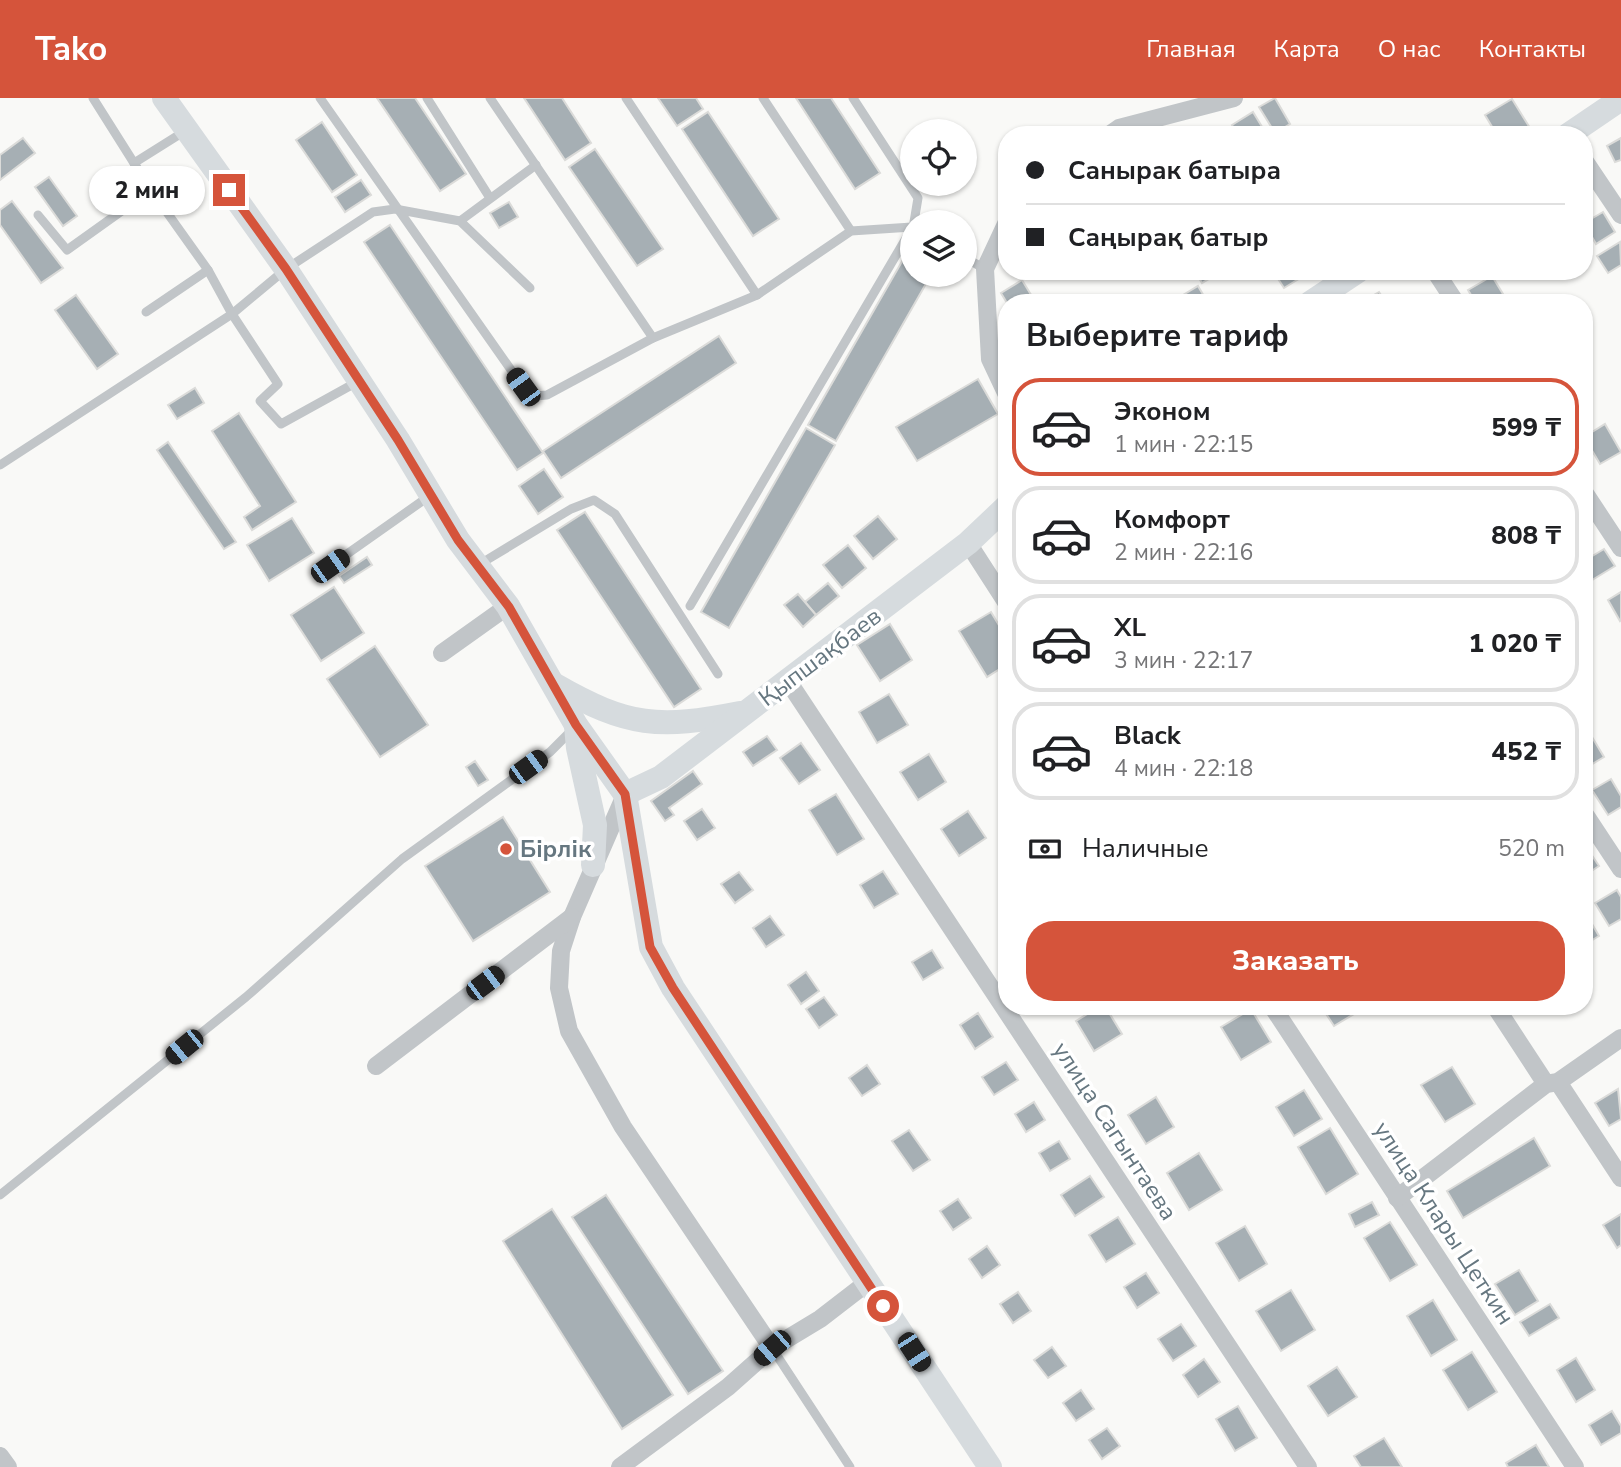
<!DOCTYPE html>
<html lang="ru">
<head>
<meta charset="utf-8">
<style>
	body { margin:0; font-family:"Nunito Sans",sans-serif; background:#f6f6f6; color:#202124; height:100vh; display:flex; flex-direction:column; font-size:26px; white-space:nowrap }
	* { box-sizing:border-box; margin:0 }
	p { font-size:23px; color:#757577 }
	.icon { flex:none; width:38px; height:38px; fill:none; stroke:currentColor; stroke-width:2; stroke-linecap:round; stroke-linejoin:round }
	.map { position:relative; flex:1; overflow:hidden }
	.side { position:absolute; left:998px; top:196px; width:595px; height:721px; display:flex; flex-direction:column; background:#fff; border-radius:28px; box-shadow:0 2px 5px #0004 }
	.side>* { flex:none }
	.banner { position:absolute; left:998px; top:28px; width:595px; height:154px; border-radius:28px; box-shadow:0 2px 5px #0004; display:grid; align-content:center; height:154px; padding:0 28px; background:#fff }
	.fabs { position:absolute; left:900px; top:21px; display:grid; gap:14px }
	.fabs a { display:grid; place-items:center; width:77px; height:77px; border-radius:50%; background:#fff; box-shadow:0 2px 5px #0004; font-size:35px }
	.end { position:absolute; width:32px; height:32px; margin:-16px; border:9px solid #d5543b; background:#fff; box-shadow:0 0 0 4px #fff }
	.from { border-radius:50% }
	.bubble { position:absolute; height:49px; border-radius:24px; background:#fff; box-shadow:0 2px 5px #0004; font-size:23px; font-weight:800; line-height:49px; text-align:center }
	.car { position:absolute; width:21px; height:42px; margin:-21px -10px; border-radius:9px; box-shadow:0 0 5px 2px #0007; background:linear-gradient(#222 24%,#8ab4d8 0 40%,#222 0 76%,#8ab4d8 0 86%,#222 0) }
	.banner b { display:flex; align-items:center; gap:24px; height:66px; font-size:26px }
	.banner b+b { border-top:2px solid #e0e0e0 }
	.banner i { width:18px; height:18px; background:#202124 }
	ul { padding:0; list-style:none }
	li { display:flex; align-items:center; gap:21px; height:98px; margin:0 14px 10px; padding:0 14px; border:4px solid #e0e0e0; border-radius:28px }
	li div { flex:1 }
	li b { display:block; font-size:26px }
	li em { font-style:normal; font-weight:800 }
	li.current { border-color:#d5543b }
	li>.icon { width:63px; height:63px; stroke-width:1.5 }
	h2 { padding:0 28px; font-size:32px; line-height:84px }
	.pay { display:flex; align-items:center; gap:18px; height:77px; padding:0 28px; font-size:26px }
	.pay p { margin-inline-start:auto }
	.primary-button { display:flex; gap:14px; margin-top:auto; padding:14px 28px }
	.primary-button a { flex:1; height:80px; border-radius:28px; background:#d5543b; color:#fff; font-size:28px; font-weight:800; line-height:80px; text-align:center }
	header { display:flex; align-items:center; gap:42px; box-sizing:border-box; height:98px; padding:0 35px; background:#d5543b; color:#fff }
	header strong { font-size:33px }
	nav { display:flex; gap:38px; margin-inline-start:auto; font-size:24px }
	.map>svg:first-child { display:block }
	.building { fill:#a6afb4; stroke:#dbdbd9; stroke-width:2 }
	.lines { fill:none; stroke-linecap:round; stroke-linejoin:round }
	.lane { stroke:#c1c5c8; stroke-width:9 }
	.street { stroke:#c1c5c8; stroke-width:18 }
	.secondary { stroke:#d6dbde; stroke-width:24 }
	.route { stroke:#d5543b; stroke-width:9 }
	.poi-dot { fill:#d5543b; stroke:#fff; stroke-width:2.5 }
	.labels { text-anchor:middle; stroke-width:7; stroke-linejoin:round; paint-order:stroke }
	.street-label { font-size:24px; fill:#667780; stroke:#fff }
	.poi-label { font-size:24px; font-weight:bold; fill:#667780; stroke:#fff; text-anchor:start }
</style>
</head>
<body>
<header>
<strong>Tako</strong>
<nav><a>Главная</a><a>Карта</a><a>О нас</a><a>Контакты</a></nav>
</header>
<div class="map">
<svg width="1621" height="1369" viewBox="0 0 1621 1369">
	<rect width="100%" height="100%" fill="#f9f9f7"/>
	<g class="building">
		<polygon points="377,0 415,0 466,76 440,93"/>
		<polygon points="524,0 562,0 591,45 565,62"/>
		<polygon points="658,0 696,0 703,11 677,28"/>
		<polygon points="796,0 831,0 880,75 855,91"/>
		<polygon points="1275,0 1290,26 1275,35 1259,9"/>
		<polygon points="1512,1 1530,30 1520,37 1497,37 1485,17"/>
		<polygon points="708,14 779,121 753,138 682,31"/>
		<polygon points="1253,14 1267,37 1238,37 1232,27"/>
		<polygon points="322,24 357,77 332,94 296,42"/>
		<polygon points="23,40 35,55 0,82 0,57"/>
		<polygon points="1621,40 1621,62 1615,64 1607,48"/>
		<polygon points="595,51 663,151 637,168 569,69"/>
		<polygon points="49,79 77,118 63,128 35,89"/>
		<polygon points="361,82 371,97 345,114 335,99"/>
		<polygon points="12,103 63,170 41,185 0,127 0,112"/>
		<polygon points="509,104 518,119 499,130 490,115"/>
		<polygon points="1603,114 1615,134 1596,146 1584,125"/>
		<polygon points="390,127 543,355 517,372 364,144"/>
		<polygon points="1620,144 1621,167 1608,175 1597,158"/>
		<polygon points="912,146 912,177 931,177 836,343 808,327"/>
		<polygon points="1195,173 1222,173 1202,185"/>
		<polygon points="1273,173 1309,173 1310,174 1284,190"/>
		<polygon points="1492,178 1503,196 1489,205 1476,205 1468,192"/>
		<polygon points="1022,182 1036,205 1007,205 1001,195"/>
		<polygon points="1198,188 1208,205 1188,205 1183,197"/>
		<polygon points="1379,194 1386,205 1363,205 1362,204"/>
		<polygon points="76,197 118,256 97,271 55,212"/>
		<polygon points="719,238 736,265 561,380 543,353"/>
		<polygon points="978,281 998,316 917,363 896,329"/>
		<polygon points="195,290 204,305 177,321 168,307"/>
		<polygon points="239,315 296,404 252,432 244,419 260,408 212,333"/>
		<polygon points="1605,326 1621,354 1600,366 1584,339"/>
		<polygon points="806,330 835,347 729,530 701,514"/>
		<polygon points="168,344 236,444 224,451 157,352"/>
		<polygon points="544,371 563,399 538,416 519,388"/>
		<polygon points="585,414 701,591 674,609 557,432"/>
		<polygon points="878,418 897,441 873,461 854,438"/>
		<polygon points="292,420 314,455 269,483 247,447"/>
		<polygon points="848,447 866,470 842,490 823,467"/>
		<polygon points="1604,451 1615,468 1584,487 1584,463"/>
		<polygon points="367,459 372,467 344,485 339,478"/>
		<polygon points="828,485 839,498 816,517 805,504"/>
		<polygon points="334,489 364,535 321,563 291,517"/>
		<polygon points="1621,494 1621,522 1620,523 1608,502"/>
		<polygon points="798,496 816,517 803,529 784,507"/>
		<polygon points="991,514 1006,539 1006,567 987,579 959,533"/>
		<polygon points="890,526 912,562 880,583 857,547"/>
		<polygon points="375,548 428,627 380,659 327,581"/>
		<polygon points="889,596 908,627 877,645 859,614"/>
		<polygon points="1589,634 1604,659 1584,671 1584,638"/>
		<polygon points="767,638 777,652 753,668 743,654"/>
		<polygon points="801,645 820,672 799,686 780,660"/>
		<polygon points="929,656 946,684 918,702 900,674"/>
		<polygon points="475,663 488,682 478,688 466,669"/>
		<polygon points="693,673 702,686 669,710 674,717 665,723 651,703"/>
		<polygon points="1611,681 1621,698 1621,709 1608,717 1592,692"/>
		<polygon points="836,696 864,741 837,757 809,712"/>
		<polygon points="702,711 715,730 697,742 684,723"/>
		<polygon points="968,713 986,740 959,758 941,731"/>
		<polygon points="503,719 550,794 473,843 425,768"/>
		<polygon points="1589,753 1599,768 1584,778 1584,757"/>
		<polygon points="883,773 898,796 874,810 860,787"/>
		<polygon points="739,774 753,792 735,805 721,786"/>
		<polygon points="1617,792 1621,799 1621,821 1609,828 1595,805"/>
		<polygon points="1585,814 1599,838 1584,847 1584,815"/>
		<polygon points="770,818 784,837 766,849 753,830"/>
		<polygon points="932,852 943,870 923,882 912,864"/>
		<polygon points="806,874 819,893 801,906 788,887"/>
		<polygon points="824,899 837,917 819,930 806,911"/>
		<polygon points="1100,908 1105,908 1122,936 1094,953 1076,923"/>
		<polygon points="1321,908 1363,908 1364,910 1334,928"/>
		<polygon points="1251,911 1271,944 1241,962 1221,929"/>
		<polygon points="978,915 993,939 975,951 960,927"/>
		<polygon points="1006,964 1018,982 994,997 982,979"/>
		<polygon points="867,967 880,986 862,998 849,980"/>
		<polygon points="1452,969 1475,1006 1445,1024 1421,987"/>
		<polygon points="1618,991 1621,1021 1609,1028 1595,1005"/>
		<polygon points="1304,992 1322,1021 1294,1038 1276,1009"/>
		<polygon points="1156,999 1174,1029 1146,1046 1128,1017"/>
		<polygon points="1034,1004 1045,1022 1026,1034 1015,1016"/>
		<polygon points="1330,1030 1358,1076 1326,1096 1298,1049"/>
		<polygon points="909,1032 930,1062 913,1073 892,1043"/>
		<polygon points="1534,1040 1550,1068 1463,1120 1447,1093"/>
		<polygon points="1059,1043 1070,1061 1050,1073 1039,1055"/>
		<polygon points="1199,1055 1222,1092 1189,1112 1167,1075"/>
		<polygon points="1090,1078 1104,1099 1075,1118 1061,1097"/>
		<polygon points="606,1097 723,1273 688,1296 572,1119"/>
		<polygon points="958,1101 971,1120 953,1132 940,1113"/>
		<polygon points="1372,1104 1379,1117 1355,1129 1349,1116"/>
		<polygon points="552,1111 673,1297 622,1331 503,1143"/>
		<polygon points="1621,1116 1621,1147 1617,1150 1603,1127"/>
		<polygon points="1118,1119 1135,1146 1106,1164 1089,1137"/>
		<polygon points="1390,1124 1417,1167 1390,1183 1364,1140"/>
		<polygon points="1245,1128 1267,1166 1239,1183 1216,1145"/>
		<polygon points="987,1148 1000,1167 982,1180 969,1161"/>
		<polygon points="1519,1172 1538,1203 1515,1217 1495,1186"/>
		<polygon points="1146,1175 1159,1195 1137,1210 1124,1189"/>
		<polygon points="1291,1192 1315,1232 1281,1253 1256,1213"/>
		<polygon points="1018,1194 1031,1213 1013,1225 1000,1206"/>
		<polygon points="1433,1202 1457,1242 1431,1258 1407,1218"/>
		<polygon points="1550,1206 1559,1220 1529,1238 1520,1224"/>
		<polygon points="1181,1226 1196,1248 1173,1263 1158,1241"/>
		<polygon points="1052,1249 1066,1268 1048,1280 1034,1262"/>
		<polygon points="1472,1254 1497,1294 1468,1312 1443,1272"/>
		<polygon points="1576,1260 1595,1292 1576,1304 1557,1272"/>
		<polygon points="1204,1261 1220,1284 1198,1299 1183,1277"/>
		<polygon points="1337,1269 1357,1299 1328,1318 1308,1288"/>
		<polygon points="1081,1292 1094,1311 1076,1323 1063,1305"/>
		<polygon points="1238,1308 1257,1340 1235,1353 1216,1321"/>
		<polygon points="1612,1313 1621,1328 1621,1335 1601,1347 1589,1327"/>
		<polygon points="1107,1330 1120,1348 1102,1361 1089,1342"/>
		<polygon points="1384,1340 1402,1369 1361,1369 1354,1358"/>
		<polygon points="1536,1347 1549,1369 1508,1369 1506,1365"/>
	</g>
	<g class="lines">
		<g class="lane">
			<polyline points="93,0 151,92 208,172 232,216 278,286 260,303 281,326 357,284"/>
			<polyline points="320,0 523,289 535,298 547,297 653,240 757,197 851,133 912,129"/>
			<polyline points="427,0 490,100"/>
			<polyline points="490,0 653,240"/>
			<polyline points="626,0 757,197"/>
			<polyline points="763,0 851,133"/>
			<polyline points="853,0 918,100 914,124"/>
			<polyline points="134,65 185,33"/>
			<polyline points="38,117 67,152 151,92"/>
			<polyline points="460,123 536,67"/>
			<polyline points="964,159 985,171"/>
			<polyline points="146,214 208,172"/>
			<polyline points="0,367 232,216 286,171 373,114 395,111 460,123 530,190"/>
			<polyline points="480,466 571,411 594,402 615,416 718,576"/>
			<polyline points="330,468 428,399"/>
			<polyline points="690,508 912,130"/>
			<polyline points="0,1097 246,899 402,761 550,654 573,631"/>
			<polyline points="772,1250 850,1369"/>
		</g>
		<g class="street">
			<polyline points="1109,37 1119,30 1234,0"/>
			<polyline points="1584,62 1621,117"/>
			<polyline points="1006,126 985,171 990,261 1006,295"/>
			<polyline points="1435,173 1456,205"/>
			<polyline points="1584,394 1621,450"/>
			<polyline points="968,445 1006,504"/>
			<polyline points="442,555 508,508"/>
			<polyline points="788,583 1308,1369"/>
			<polyline points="625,697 572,819 561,853 559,890 569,933 623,1029 772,1250"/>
			<polyline points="1584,715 1621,771"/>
			<polyline points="1272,908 1575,1369"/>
			<polyline points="1495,908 1546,986"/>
			<polyline points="376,968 572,819"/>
			<polyline points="1558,984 1621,1080"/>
			<polyline points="1397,1100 1546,986 1558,984 1621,940"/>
			<polyline points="0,1358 8,1369"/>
			<polyline points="620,1369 728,1289 772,1250 820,1221 868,1184"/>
		</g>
		<g class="secondary">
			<polyline points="164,0 286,171 398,342 458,442 508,508 576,627 625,696 651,849 673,890 990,1369"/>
			<polyline points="1568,37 1621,1"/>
			<polyline points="1310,205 1358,173"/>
			<path d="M555,587C628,629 659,631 740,615"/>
			<polyline points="576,628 578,650 595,727 593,767"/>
			<polyline points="625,696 661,679 968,445 1006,409"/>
		</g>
	</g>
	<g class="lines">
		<polyline class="route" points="229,92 286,171 398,342 458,442 509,509 576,627 625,696 650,849 673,890 883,1208"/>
	</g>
	<circle class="poi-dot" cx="506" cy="751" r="7"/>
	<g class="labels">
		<g class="street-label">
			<text transform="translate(820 559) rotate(-37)" y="8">Қыпшақбаев</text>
			<text transform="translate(1115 1033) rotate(57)" y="8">улица Сагынтаева</text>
			<text transform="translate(1444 1125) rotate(57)" y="8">улица Клары Цеткин</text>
		</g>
		<g class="poi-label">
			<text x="520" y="759">Бірлік</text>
		</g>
	</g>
</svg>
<div class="fabs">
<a><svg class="icon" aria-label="locate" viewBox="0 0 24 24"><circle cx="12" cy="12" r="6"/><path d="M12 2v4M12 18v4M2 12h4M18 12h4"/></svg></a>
<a><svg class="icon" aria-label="layers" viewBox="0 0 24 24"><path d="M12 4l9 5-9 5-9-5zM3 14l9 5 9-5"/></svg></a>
</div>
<i class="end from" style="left:883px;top:1208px"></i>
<i class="end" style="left:229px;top:92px"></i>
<div class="bubble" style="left:89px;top:68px;width:116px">2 мин</div>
<i class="car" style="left:523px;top:289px;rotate:324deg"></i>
<i class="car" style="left:330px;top:468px;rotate:55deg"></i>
<i class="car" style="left:528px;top:669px;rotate:54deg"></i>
<i class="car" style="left:485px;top:885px;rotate:53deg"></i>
<i class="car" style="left:184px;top:949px;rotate:231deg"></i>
<i class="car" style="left:772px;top:1250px;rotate:229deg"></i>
<i class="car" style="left:914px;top:1254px;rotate:147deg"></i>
<div class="banner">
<b><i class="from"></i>Санырак батыра</b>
<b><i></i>Саңырақ батыр</b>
</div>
<section class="side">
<h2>Выберите тариф</h2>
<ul>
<li class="current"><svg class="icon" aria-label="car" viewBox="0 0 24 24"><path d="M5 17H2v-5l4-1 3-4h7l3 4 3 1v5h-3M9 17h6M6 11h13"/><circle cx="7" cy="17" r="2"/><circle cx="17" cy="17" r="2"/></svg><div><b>Эконом</b><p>1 мин · 22:15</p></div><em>599 ₸</em></li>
<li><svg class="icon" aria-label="car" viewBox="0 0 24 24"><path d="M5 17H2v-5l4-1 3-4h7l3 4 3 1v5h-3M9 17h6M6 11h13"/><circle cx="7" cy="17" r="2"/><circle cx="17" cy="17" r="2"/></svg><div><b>Комфорт</b><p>2 мин · 22:16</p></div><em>808 ₸</em></li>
<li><svg class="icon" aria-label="car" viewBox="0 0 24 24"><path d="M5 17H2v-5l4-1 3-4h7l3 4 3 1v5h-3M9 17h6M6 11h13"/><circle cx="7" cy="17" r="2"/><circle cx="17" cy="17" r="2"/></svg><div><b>XL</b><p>3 мин · 22:17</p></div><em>1 020 ₸</em></li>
<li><svg class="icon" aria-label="car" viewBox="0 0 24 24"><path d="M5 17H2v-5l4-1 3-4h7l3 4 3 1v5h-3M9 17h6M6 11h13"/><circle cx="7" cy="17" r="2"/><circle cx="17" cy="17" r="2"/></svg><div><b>Black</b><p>4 мин · 22:18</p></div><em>452 ₸</em></li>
</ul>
<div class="pay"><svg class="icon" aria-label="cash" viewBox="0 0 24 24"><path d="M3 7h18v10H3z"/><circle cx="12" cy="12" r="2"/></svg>Наличные<p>520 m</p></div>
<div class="primary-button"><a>Заказать</a></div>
</section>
</div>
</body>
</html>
